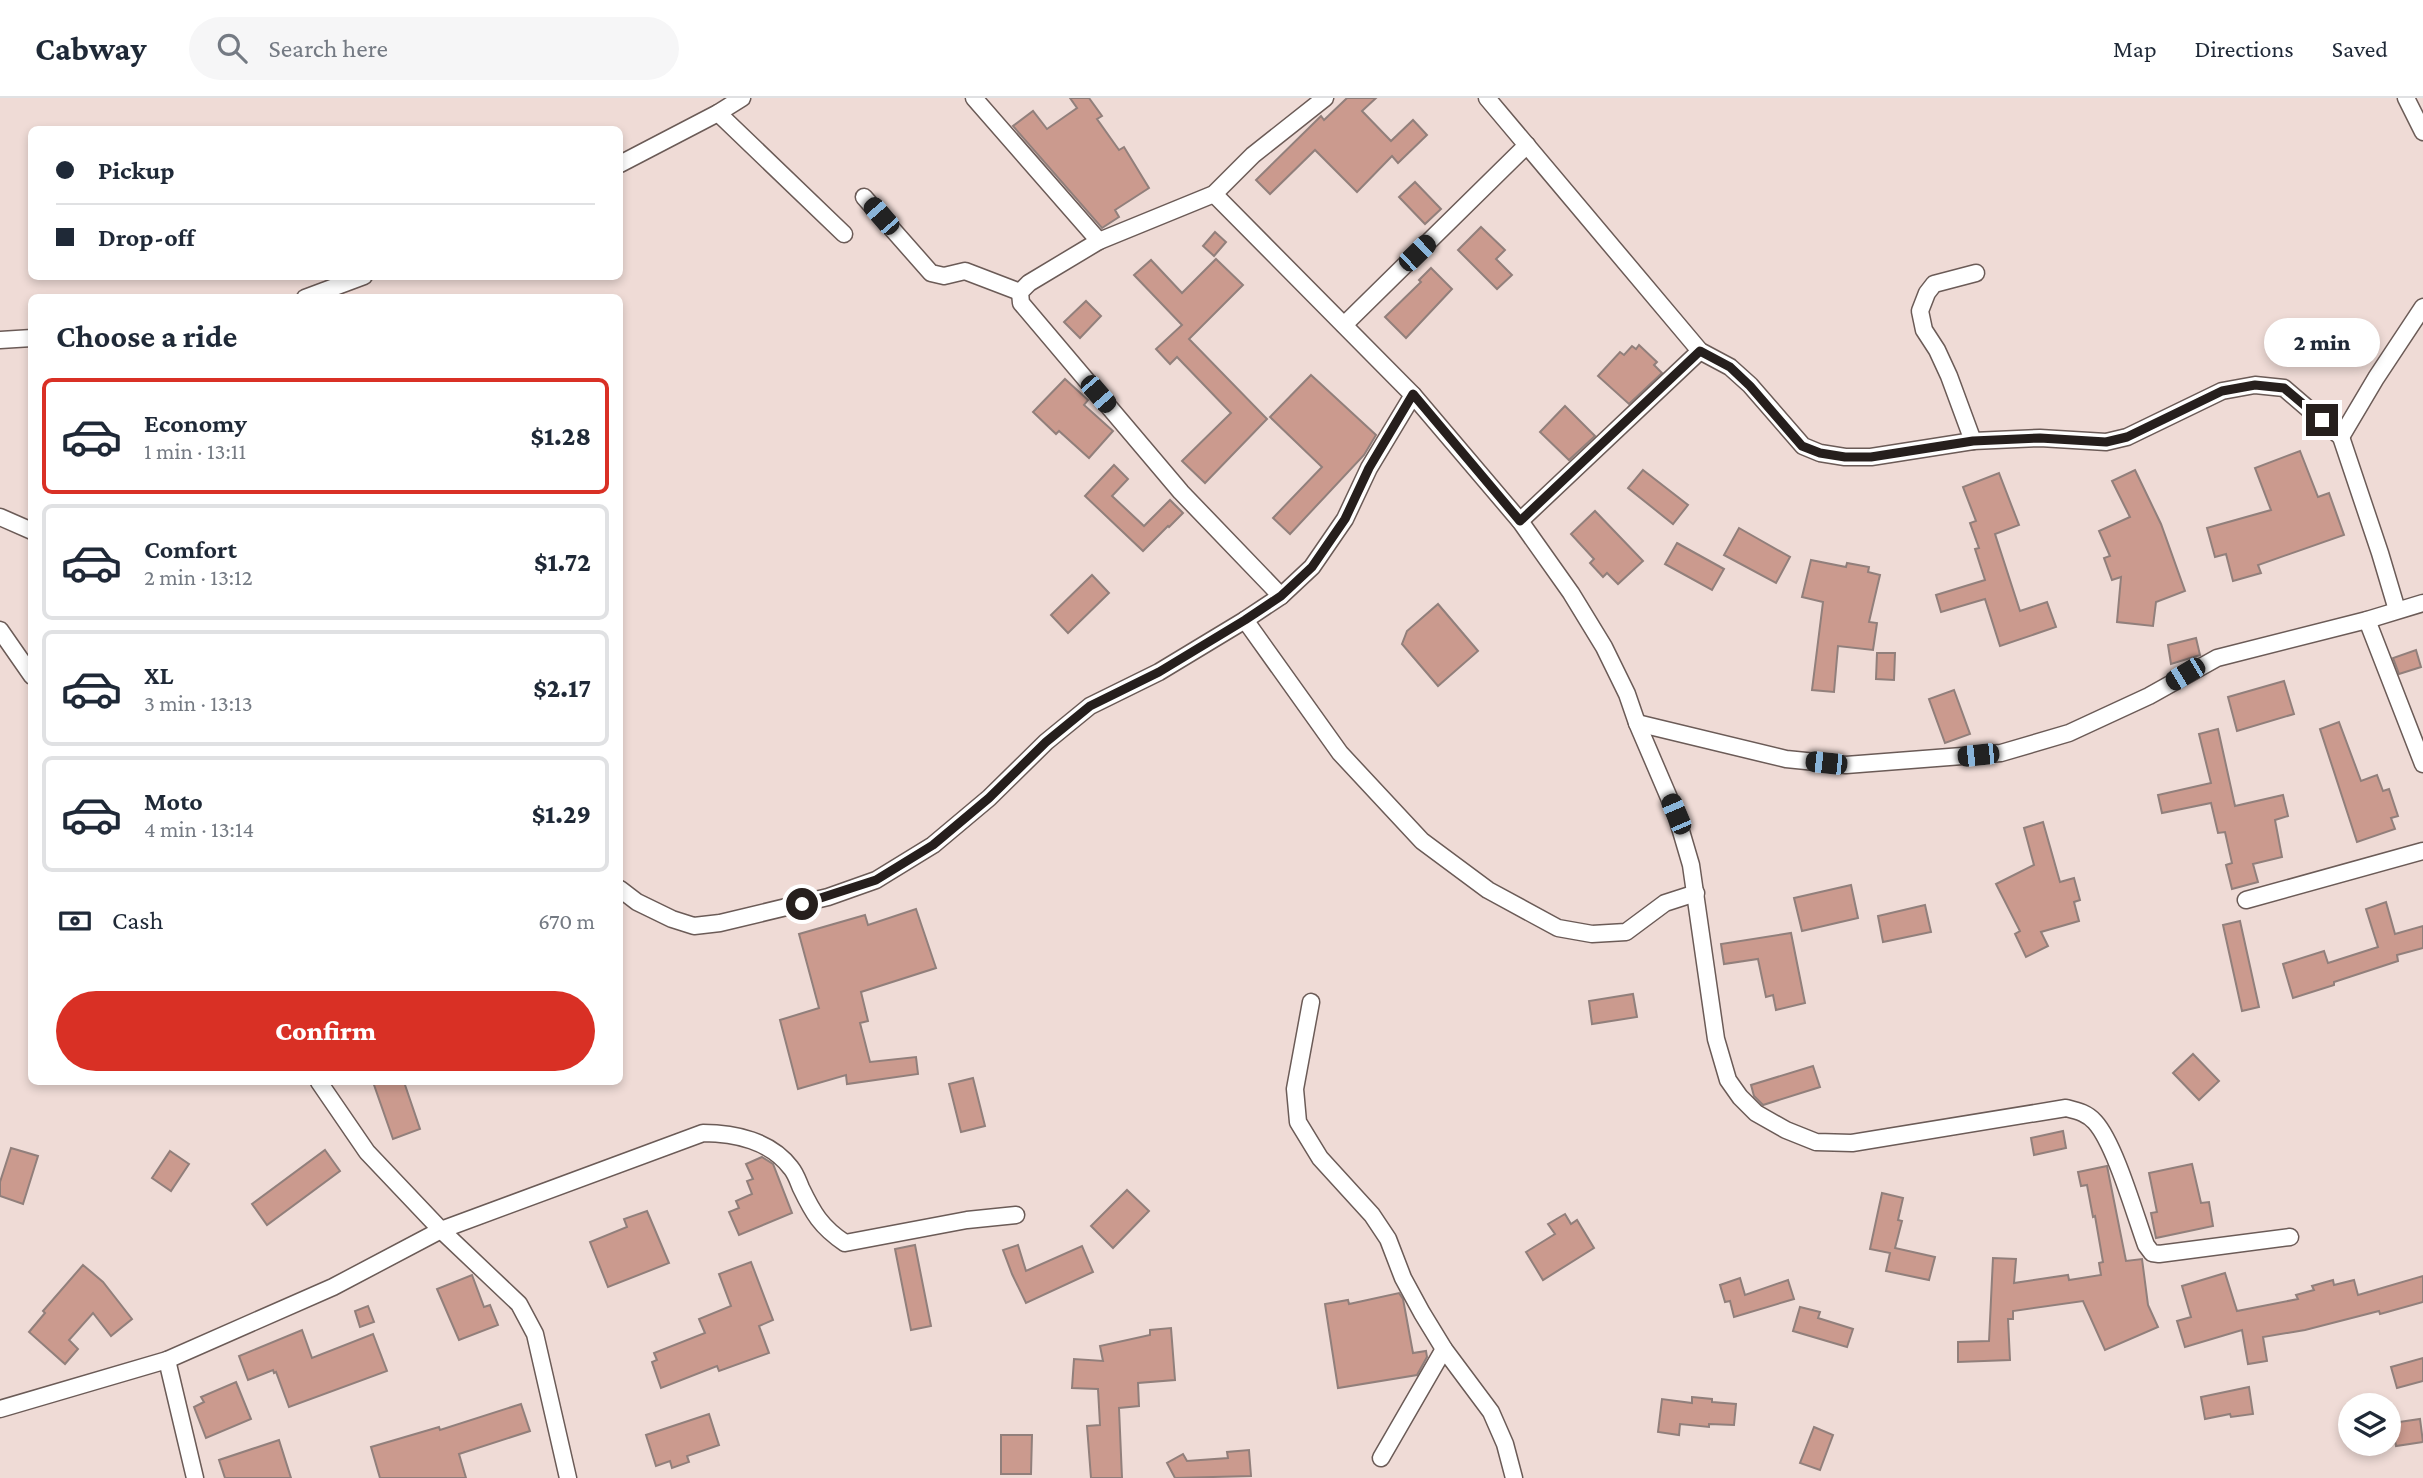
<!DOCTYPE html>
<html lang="en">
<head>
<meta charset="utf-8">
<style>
	body { margin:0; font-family:"Crimson Pro",serif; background:#f6f6f7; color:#1f2937; height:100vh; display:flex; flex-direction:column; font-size:26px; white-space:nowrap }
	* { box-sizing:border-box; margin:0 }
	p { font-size:23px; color:#747a83 }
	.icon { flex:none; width:38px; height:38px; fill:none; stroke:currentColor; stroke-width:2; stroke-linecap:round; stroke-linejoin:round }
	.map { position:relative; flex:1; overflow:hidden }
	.drawer { position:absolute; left:28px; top:196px; width:595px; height:791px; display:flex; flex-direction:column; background:#fff; border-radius:10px; box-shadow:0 4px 10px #0003 }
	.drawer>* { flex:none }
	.hud { position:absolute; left:28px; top:28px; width:595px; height:154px; border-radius:10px; box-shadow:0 4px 10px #0003; display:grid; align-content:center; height:154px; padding:0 28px; background:#fff }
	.controls { position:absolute; left:2338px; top:1295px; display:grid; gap:14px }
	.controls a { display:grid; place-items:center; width:63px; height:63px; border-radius:50%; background:#fff; box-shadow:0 4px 10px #0003; font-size:35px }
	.end { position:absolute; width:32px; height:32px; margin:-16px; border:9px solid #261f1d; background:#fff; box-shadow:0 0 0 4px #fff }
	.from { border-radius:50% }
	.bubble { position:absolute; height:49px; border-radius:24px; background:#fff; box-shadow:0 4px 10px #0003; font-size:23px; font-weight:800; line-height:49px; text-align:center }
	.car { position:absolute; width:21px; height:42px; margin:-21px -10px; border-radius:9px; box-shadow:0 0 5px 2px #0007; background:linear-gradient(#222 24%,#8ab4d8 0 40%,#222 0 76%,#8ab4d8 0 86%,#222 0) }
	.hud b { display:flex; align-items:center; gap:24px; height:66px; font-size:26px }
	.hud b+b { border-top:2px solid #e0e1e3 }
	.hud i { width:18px; height:18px; background:#1f2937 }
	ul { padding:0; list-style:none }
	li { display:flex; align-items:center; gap:21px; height:116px; margin:0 14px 10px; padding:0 14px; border:4px solid #e0e1e3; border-radius:10px }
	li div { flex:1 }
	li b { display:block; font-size:26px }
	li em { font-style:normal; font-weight:800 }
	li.on { border-color:#d93025 }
	li>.icon { width:63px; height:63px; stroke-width:1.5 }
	h2 { padding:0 28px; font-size:32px; line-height:84px }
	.pay { display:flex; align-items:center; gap:18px; height:77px; padding:0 28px; font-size:26px }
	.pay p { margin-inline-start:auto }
	.button { display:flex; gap:14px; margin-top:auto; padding:14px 28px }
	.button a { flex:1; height:80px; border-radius:42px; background:#d93025; color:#fff; font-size:28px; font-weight:800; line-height:80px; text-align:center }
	header { display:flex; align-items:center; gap:42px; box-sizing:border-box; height:98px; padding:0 35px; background:#fff; border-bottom:2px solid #e0e1e3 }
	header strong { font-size:33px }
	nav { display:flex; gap:38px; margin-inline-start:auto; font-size:24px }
	.search { width:490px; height:63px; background:#f6f6f7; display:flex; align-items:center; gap:18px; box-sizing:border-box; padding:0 24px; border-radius:38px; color:#747a83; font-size:26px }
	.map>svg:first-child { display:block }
	.building { fill:#cb9a8e; stroke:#917f7b; stroke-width:2 }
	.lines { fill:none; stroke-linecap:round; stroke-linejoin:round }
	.minor-casing { stroke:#6b5b57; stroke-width:19 }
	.minor { stroke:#fff; stroke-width:16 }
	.route { stroke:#261f1d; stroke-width:9 }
</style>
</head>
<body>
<header>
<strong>Cabway</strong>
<div class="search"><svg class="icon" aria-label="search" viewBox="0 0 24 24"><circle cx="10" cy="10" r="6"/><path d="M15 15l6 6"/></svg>Search here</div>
<nav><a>Map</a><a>Directions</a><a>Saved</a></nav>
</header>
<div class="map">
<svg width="2423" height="1380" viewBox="0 0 2423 1380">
	<rect width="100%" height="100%" fill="#efdbd6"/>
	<g class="building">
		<polygon points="1070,0 1089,0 1102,18 1097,21 1119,52 1124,49 1149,90 1115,112 1119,119 1102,130 1013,28 1033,13 1047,31 1077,10"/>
		<polygon points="1347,0 1376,0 1362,13 1391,43 1413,22 1427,37 1398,65 1392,58 1357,94 1315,52 1270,96 1256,82 1321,18 1324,22"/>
		<polygon points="1415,84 1441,111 1425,126 1399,99"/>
		<polygon points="1481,129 1505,152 1496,161 1512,177 1497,191 1458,152"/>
		<polygon points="1215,134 1226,144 1214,158 1203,148"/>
		<polygon points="1216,161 1243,187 1189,241 1267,321 1205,385 1182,363 1231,315 1177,259 1170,266 1156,251 1182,227 1134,177 1151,162 1182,195"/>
		<polygon points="1431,170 1452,191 1406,240 1385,219 1421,184 1419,182"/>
		<polygon points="1086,203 1101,218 1080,240 1064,224"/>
		<polygon points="1639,247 1657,264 1654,267 1662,275 1629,306 1598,278 1620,254 1624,257 1632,248 1636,251"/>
		<polygon points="1311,277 1376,337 1364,357 1290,436 1273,420 1322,369 1270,319"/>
		<polygon points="1065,281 1088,302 1084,307 1113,333 1089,360 1059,333 1056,336 1033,314"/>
		<polygon points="1565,308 1595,338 1569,362 1540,334"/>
		<polygon points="2300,353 2318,399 2329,395 2344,437 2258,467 2261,475 2233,483 2226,456 2215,459 2207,430 2271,412 2255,370"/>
		<polygon points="1114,367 1128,381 1112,398 1144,428 1170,402 1183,415 1169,429 1168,428 1143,453 1085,398"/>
		<polygon points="1643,372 1688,407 1673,426 1628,390"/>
		<polygon points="2135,372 2161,426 2185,493 2156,504 2153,528 2117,524 2121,479 2112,482 2104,460 2110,458 2099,433 2130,419 2112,383"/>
		<polygon points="1999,375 2019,427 1995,436 2020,513 2047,504 2056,529 2000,548 1985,501 1941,514 1936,497 1985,482 1975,451 1979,450 1970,425 1976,423 1963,389"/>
		<polygon points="1595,413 1643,463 1618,486 1607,475 1603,479 1590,465 1594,461 1571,436"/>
		<polygon points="1739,430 1790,459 1776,485 1724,457"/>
		<polygon points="1677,445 1724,471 1712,492 1665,466"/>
		<polygon points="1811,462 1846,469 1847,465 1869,469 1868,474 1880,477 1869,524 1877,525 1873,552 1838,548 1834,594 1812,592 1823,504 1802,499"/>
		<polygon points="1092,477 1109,495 1068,535 1051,517"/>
		<polygon points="1438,506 1478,553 1438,588 1402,546 1407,533"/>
		<polygon points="2196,540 2200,557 2171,566 2168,547"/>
		<polygon points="2416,552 2421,569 2399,576 2393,560"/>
		<polygon points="1877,555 1895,555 1894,582 1876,581"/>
		<polygon points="2284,583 2294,616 2237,633 2228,599"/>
		<polygon points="1954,592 1970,636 1945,645 1929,601"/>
		<polygon points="2339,624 2361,683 2377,677 2383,693 2389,691 2398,718 2391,720 2395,731 2357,744 2320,631"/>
		<polygon points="2218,631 2235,708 2283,697 2288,718 2275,722 2282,759 2253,766 2258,784 2232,791 2226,767 2232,765 2225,734 2218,735 2211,705 2162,715 2158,697 2211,685 2199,636"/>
		<polygon points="2043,724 2060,784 2074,780 2080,802 2074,804 2079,823 2041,834 2048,848 2026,859 2015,836 2020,833 1996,786 2034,767 2024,730"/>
		<polygon points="1851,787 1858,820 1802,833 1794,800"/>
		<polygon points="2386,804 2395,836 2423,828 2423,850 2397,857 2398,863 2334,884 2334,887 2293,900 2283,866 2324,853 2328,865 2378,849 2366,811"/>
		<polygon points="1925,807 1931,834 1883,844 1878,818"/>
		<polygon points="916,811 936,870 861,894 868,923 860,925 870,964 916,959 918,976 847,986 846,977 798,991 780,922 819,910 799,836 865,817 868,827"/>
		<polygon points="2240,823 2259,909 2242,913 2223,827"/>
		<polygon points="1791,835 1805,905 1776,912 1773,897 1766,899 1758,861 1724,866 1721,846"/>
		<polygon points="1633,896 1637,919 1592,926 1589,903"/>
		<polygon points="2193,956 2219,983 2199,1002 2173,975"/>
		<polygon points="1813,968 1820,989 1763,1007 1754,998 1751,987"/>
		<polygon points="973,980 985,1028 961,1034 949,986"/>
		<polygon points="373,984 404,984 420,1031 393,1041"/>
		<polygon points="2063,1033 2066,1050 2034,1057 2031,1040"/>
		<polygon points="11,1050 38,1058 23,1106 0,1098 0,1084"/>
		<polygon points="325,1052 340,1073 267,1127 252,1106"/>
		<polygon points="170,1053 189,1066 171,1093 152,1080"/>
		<polygon points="762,1059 773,1066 792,1115 739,1137 729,1114 739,1110 736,1103 752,1096 747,1083 753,1081 746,1066"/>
		<polygon points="2192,1066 2201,1105 2209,1104 2213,1128 2156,1140 2151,1115 2157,1114 2149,1075"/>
		<polygon points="2107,1068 2126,1163 2142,1161 2148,1207 2158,1229 2105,1252 2083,1203 2013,1213 2013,1221 2008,1221 2010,1262 1958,1264 1958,1244 1989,1243 1993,1160 2016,1161 2014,1185 2068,1177 2069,1182 2101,1177 2099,1165 2103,1164 2095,1118 2093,1119 2087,1087 2081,1088 2078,1074"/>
		<polygon points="1127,1092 1149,1113 1113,1150 1091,1128"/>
		<polygon points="1882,1095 1903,1100 1898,1122 1902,1123 1895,1150 1935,1159 1929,1182 1886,1173 1890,1155 1870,1151"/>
		<polygon points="647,1113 669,1165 608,1189 590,1144 627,1129 624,1121"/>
		<polygon points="1565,1116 1571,1126 1577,1122 1594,1150 1543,1182 1526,1154 1555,1136 1548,1126"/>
		<polygon points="915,1147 931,1228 911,1232 895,1151"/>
		<polygon points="1018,1147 1026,1173 1082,1148 1093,1174 1026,1205 1012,1176 1003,1152"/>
		<polygon points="751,1164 773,1222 759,1228 769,1255 719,1273 717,1268 661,1290 652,1264 657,1262 654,1255 705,1235 699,1221 731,1208 719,1176"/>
		<polygon points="83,1167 103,1184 132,1221 111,1238 93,1215 69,1242 78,1251 65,1266 29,1234 45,1215 43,1213"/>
		<polygon points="2225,1175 2237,1213 2298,1201 2296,1197 2314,1192 2312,1188 2333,1182 2334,1187 2354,1182 2358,1197 2423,1178 2423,1204 2380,1216 2379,1213 2305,1232 2263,1239 2267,1263 2248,1266 2242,1232 2185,1249 2177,1223 2191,1219 2182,1188"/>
		<polygon points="472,1177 484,1209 490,1207 498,1227 459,1242 437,1191"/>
		<polygon points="1740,1180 1745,1197 1788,1182 1794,1201 1734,1219 1730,1203 1725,1204 1720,1187"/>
		<polygon points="1399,1195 1403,1201 1413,1255 1426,1253 1427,1259 1417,1277 1338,1290 1325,1206 1348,1202 1349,1206"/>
		<polygon points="368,1208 374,1224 360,1229 355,1213"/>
		<polygon points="1800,1209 1820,1214 1818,1220 1853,1231 1847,1249 1793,1233"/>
		<polygon points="1171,1230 1175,1282 1138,1285 1139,1308 1119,1310 1122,1380 1091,1380 1087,1328 1100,1327 1098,1291 1072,1290 1074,1261 1103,1263 1100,1248 1150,1237 1150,1232"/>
		<polygon points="302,1232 312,1260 373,1236 387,1273 289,1309 276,1274 274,1275 273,1272 248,1282 239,1258"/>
		<polygon points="2423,1260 2423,1283 2397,1290 2391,1269"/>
		<polygon points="236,1284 251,1321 206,1340 194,1309 204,1304 201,1299"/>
		<polygon points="2249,1289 2253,1316 2231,1319 2230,1316 2205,1321 2201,1299"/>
		<polygon points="1692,1299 1712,1301 1712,1304 1736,1306 1734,1327 1709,1326 1709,1329 1680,1326 1679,1337 1658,1334 1662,1301 1692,1305"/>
		<polygon points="521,1306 530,1333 459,1356 466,1380 380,1380 371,1349 439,1329 440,1332"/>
		<polygon points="709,1316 719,1347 687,1358 689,1364 672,1370 670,1363 656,1368 646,1337"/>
		<polygon points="2420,1321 2423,1344 2396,1348 2392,1325"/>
		<polygon points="1814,1329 1833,1337 1820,1372 1800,1365"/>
		<polygon points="1001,1337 1032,1337 1031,1376 1001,1376"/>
		<polygon points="279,1342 291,1380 225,1380 219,1362"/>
		<polygon points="1249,1352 1251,1378 1175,1380 1167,1365 1183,1356 1187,1363 1228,1360 1227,1354"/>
	</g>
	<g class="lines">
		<defs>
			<g id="minor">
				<polyline points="974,0 1099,143"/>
				<polyline points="1487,0 1700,253 1730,269 1750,287 1803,348 1820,355 1845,359 1871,359 1973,343 2040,340 2106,344 2127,339 2222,293 2255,287 2284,290 2341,339 2380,455 2397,512"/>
				<polyline points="2406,0 2423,34"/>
				<polyline points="718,15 844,136"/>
				<polyline points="620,66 718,15 742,0"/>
				<path d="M1214,96L1413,297L1520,423L1571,495L1604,549L1627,596L1637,625L1676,716L1691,767L1716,941L1728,982L1740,999L1756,1015L1786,1032L1816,1044L1852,1045L2066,1010C2078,1013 2087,1015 2095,1024C2115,1046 2135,1117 2146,1147L2152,1155L2159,1156L2290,1139"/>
				<polyline points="864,99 931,175 944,178 965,173 1020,194"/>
				<polyline points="305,200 364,178"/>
				<polyline points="1344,227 1527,47"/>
				<polyline points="0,242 32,240"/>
				<polyline points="2341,339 2376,280 2423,209"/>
				<polyline points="1973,343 1949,278 1937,252 1924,232 1920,213 1927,195 1934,186 1976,175"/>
				<polyline points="0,419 32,433"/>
				<polyline points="1520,423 1700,253"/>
				<polyline points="1281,498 1181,394 1021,205 1020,194 1029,185 1099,143 1214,96 1253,57 1325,0"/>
				<polyline points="1245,522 1340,655 1422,743 1488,792 1558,830 1592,836 1626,834 1665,805 1696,795"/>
				<polyline points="2367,522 2423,666"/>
				<polyline points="0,532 32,578"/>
				<polyline points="1637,625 1786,661 1846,667 2001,655 2069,635 2149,598 2217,560 2367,522 2423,505"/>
				<polyline points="620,791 637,804 672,821 694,828 720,825 828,799 876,782 933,747 989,700 1046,644 1090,608 1159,574 1245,522 1281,498 1312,469 1345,421 1369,370 1413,297"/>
				<polyline points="2246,802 2423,753"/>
				<polyline points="1311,904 1295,991 1298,1024 1320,1060 1372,1117 1388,1141 1403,1180 1422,1215 1444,1251 1491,1314 1505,1346 1514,1380"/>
				<polyline points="319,984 367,1054 441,1132 519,1206 535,1236 568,1380"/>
				<polyline points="167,1262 195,1380"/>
				<path d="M0,1311L167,1262L333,1189L441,1132L703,1035C735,1035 771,1043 791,1070C796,1076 798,1083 801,1090C813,1115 821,1129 845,1145L967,1122L1016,1117"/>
				<polyline points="1381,1360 1444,1251"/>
			</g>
		</defs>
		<use href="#minor" class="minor-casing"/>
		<use href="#minor" class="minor"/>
	</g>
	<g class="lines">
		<polyline class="route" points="802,806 876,782 933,747 989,700 1046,644 1090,608 1159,574 1245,522 1281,498 1312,469 1345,421 1369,370 1413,296 1520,423 1700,253 1730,269 1750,288 1802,348 1820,355 1845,359 1871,359 1973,343 2040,340 2106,344 2127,339 2222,293 2255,287 2284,290 2322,322"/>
	</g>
</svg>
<div class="controls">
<a><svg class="icon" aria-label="layers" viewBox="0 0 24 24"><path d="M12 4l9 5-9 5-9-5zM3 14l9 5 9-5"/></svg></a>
</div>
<i class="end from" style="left:802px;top:806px"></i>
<i class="end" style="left:2322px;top:322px"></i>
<div class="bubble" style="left:2264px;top:220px;width:116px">2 min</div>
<i class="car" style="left:881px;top:118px;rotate:319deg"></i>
<i class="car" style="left:1417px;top:155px;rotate:46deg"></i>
<i class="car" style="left:1098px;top:296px;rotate:139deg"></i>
<i class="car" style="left:2185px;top:576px;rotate:239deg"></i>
<i class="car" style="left:1978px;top:657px;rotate:264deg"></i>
<i class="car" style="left:1826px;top:665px;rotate:276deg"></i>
<i class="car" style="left:1676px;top:716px;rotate:337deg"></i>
<div class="hud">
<b><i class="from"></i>Pickup</b>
<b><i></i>Drop-off</b>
</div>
<section class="drawer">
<h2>Choose a ride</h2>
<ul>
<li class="on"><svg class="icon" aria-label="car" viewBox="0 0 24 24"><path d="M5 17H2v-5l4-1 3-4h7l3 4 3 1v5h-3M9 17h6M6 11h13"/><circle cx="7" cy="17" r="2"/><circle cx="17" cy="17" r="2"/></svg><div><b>Economy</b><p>1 min · 13:11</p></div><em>$1.28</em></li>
<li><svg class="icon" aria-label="car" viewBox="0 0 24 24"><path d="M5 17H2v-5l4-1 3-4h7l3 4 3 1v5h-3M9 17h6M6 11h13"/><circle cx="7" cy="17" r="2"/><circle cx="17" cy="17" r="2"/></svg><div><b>Comfort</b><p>2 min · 13:12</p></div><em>$1.72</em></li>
<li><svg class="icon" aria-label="car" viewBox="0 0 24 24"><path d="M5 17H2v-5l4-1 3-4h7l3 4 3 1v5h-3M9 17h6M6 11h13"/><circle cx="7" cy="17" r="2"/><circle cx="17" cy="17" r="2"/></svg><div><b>XL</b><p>3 min · 13:13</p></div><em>$2.17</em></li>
<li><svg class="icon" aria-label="car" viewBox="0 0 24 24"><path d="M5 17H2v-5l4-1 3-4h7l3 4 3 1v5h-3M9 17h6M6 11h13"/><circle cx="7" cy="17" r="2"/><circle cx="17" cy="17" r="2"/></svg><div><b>Moto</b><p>4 min · 13:14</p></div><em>$1.29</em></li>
</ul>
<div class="pay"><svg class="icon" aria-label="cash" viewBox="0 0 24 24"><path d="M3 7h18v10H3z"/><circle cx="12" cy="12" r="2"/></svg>Cash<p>670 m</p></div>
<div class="button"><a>Confirm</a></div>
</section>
</div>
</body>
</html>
